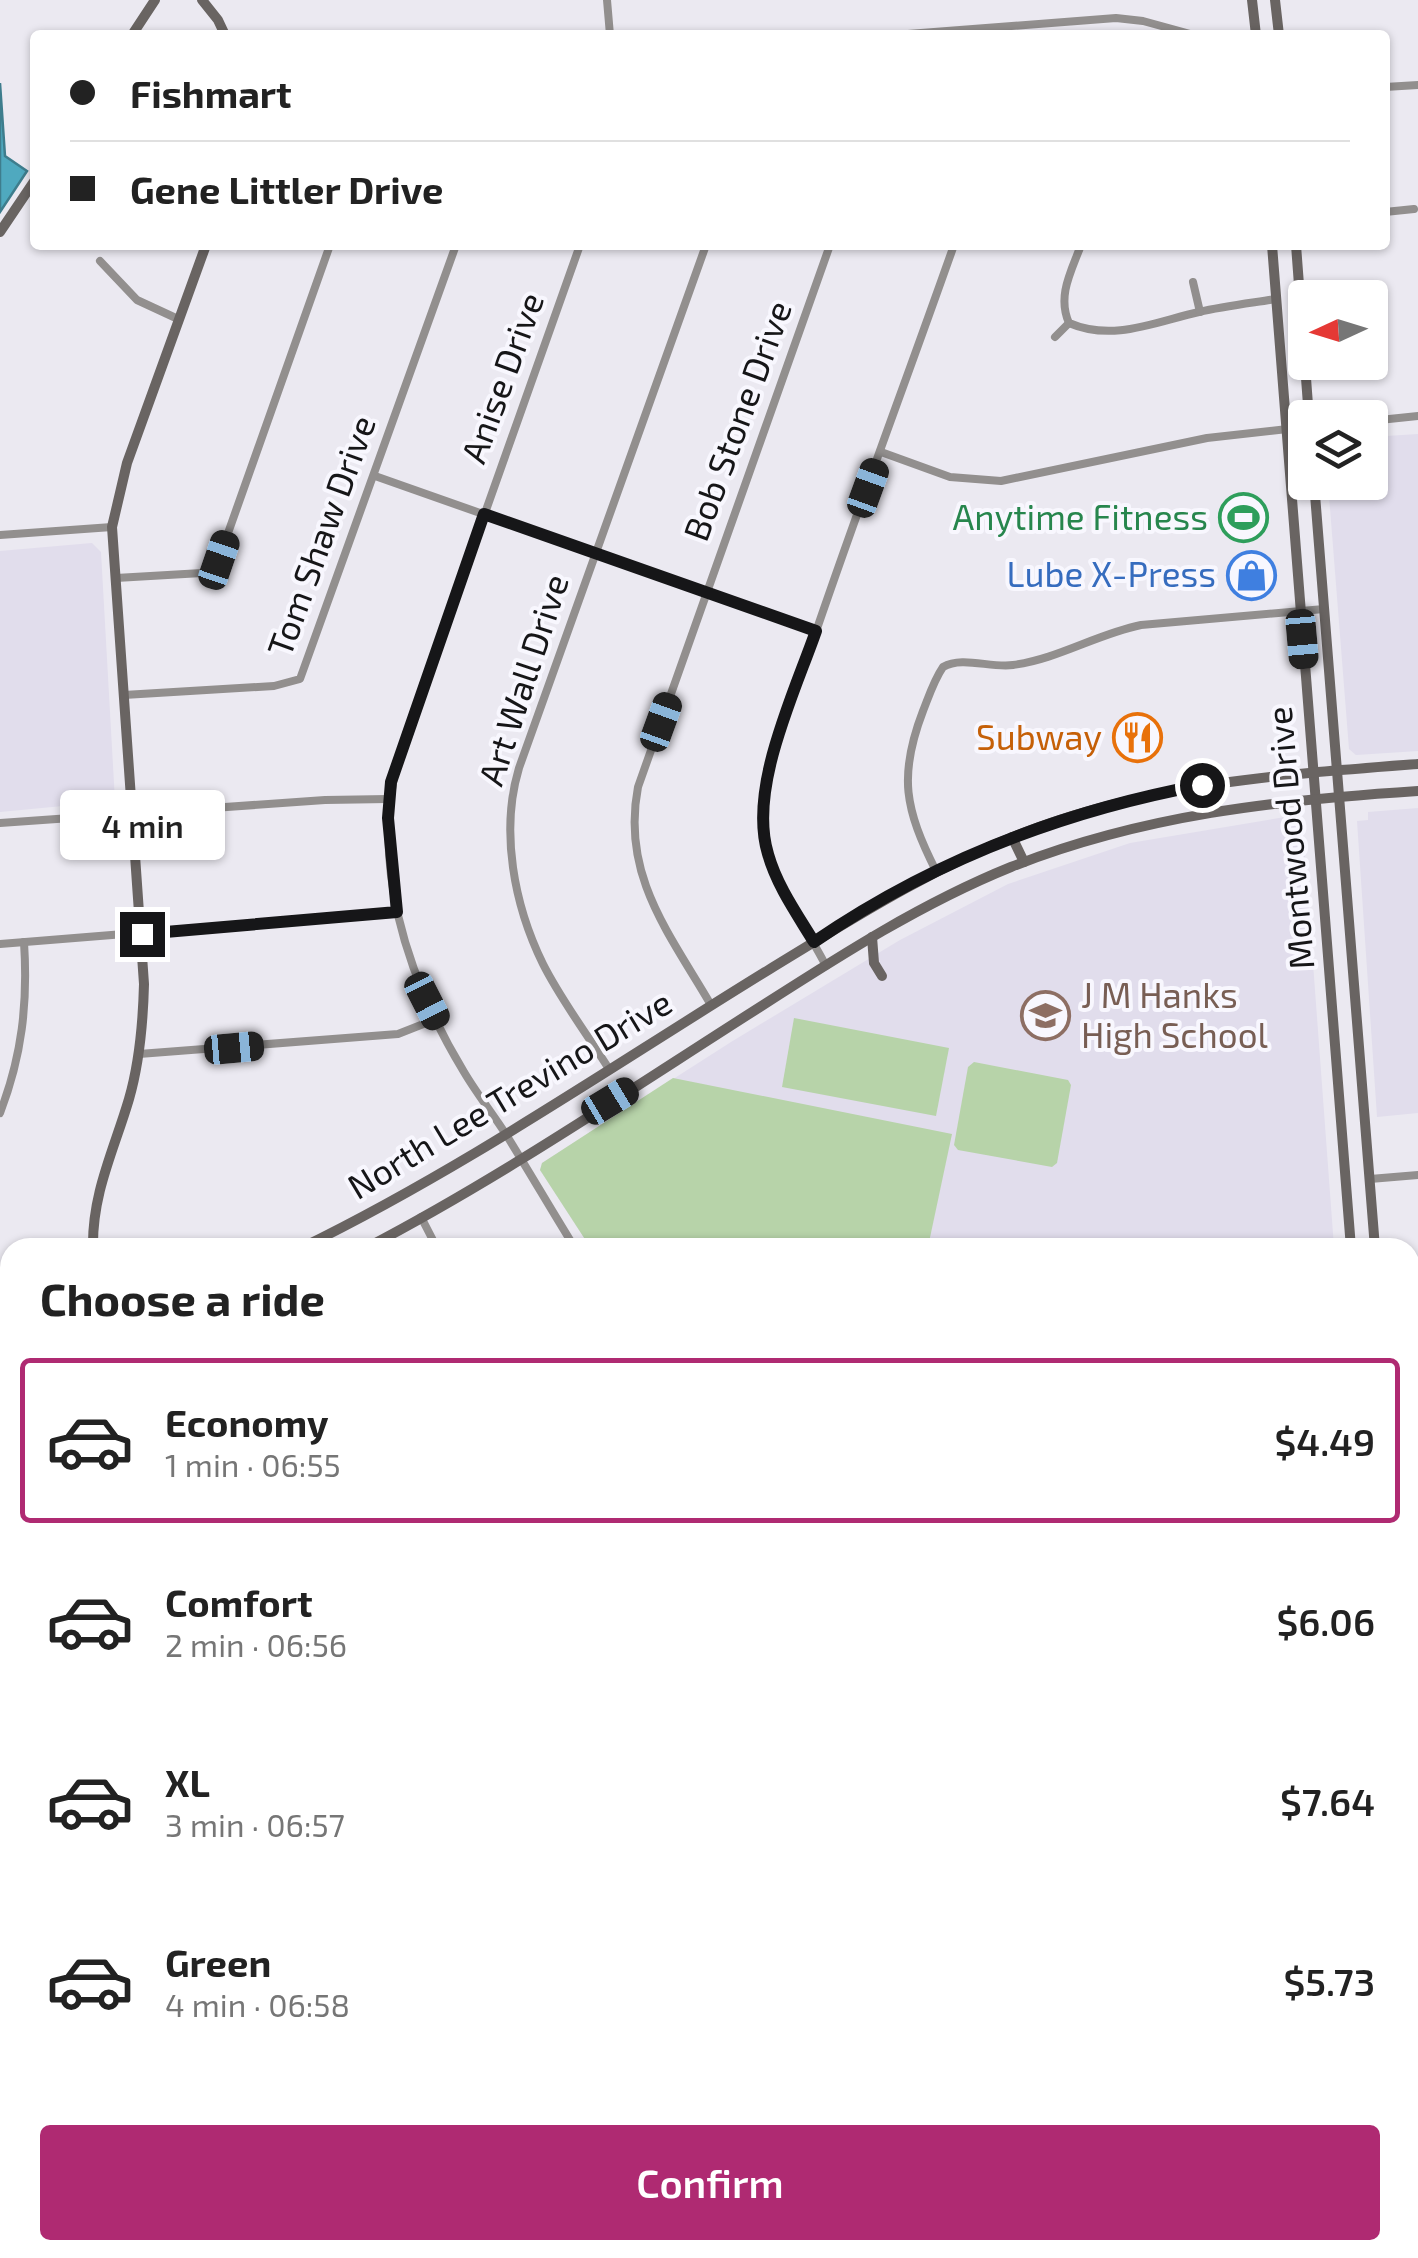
<!DOCTYPE html>
<html lang="en">
<head>
<meta charset="utf-8">
<style>
	body { margin:0; font-family:"Exo 2",sans-serif; background:#f2f2f2; color:#222; height:100vh; display:flex; flex-direction:column; font-size:38px; white-space:nowrap }
	* { box-sizing:border-box; margin:0 }
	p { font-size:32px; color:#767676 }
	.icon { flex:none; width:55px; height:55px; fill:none; stroke:currentColor; stroke-width:2; stroke-linecap:round; stroke-linejoin:round }
	.map { position:relative; flex:1; overflow:hidden }
	.sheet { position:absolute; left:0px; top:1238px; width:1420px; height:1022px; display:flex; flex-direction:column; background:#fff; border-radius:30px 30px 0 0; box-shadow:0 2px 8px #0004 }
	.sheet>* { flex:none }
	.hud { position:absolute; left:30px; top:30px; width:1360px; height:220px; border-radius:10px; box-shadow:0 2px 8px #0004; display:grid; align-content:center; height:220px; padding:0 40px; background:#fff }
	.needle { width:65px; rotate:266deg }
	.fabs { position:absolute; left:1288px; top:280px; display:grid; gap:20px }
	.fabs a { display:grid; place-items:center; width:100px; height:100px; border-radius:10px; background:#fff; box-shadow:0 2px 8px #0004; font-size:50px }
	.end { position:absolute; width:45px; height:45px; margin:-22px; border:12px solid #161618; background:#fff; box-shadow:0 0 0 5px #fff }
	.from { border-radius:50% }
	.bubble { position:absolute; height:70px; border-radius:10px; background:#fff; box-shadow:0 2px 8px #0004; font-size:32px; font-weight:600; line-height:70px; text-align:center }
	.car { position:absolute; width:30px; height:60px; margin:-30px -15px; border-radius:12px; box-shadow:0 0 8px 2px #0007; background:linear-gradient(#222 24%,#8ab4d8 0 40%,#222 0 76%,#8ab4d8 0 86%,#222 0) }
	.hud b { display:flex; align-items:center; gap:35px; height:95px; font-size:38px }
	.hud b+b { border-top:2px solid #e0e0e0 }
	.hud i { width:25px; height:25px; background:#222 }
	ul { padding:0; list-style:none }
	li { display:flex; align-items:center; gap:30px; height:165px; margin:0 20px 15px; padding:0 20px; border:5px solid transparent; border-radius:10px }
	li div { flex:1 }
	li b { display:block; font-size:38px }
	li em { font-style:normal; font-weight:600 }
	li.selected { border-color:#af2a72 }
	li>.icon { width:90px; height:90px; stroke-width:1.5 }
	h2 { padding:0 40px; font-size:45px; line-height:120px }
	.button { display:flex; gap:20px; margin-top:auto; padding:20px 40px }
	.button a { flex:1; height:115px; border-radius:10px; background:#af2a72; color:#fff; font-size:40px; font-weight:600; line-height:115px; text-align:center }
	.map>svg:first-child { display:block }
	.built { fill:#e1ddec }
	.green { fill:#b7d3a9 }
	.water { fill:#4fa9bf; stroke:#3e7d8d; stroke-width:2.5 }
	.lines { fill:none; stroke-linecap:round; stroke-linejoin:round }
	.street { stroke:#928f8e; stroke-width:8 }
	.secondary { stroke:#696462; stroke-width:10 }
	.route { stroke:#161618; stroke-width:12 }
	.labels { text-anchor:middle; stroke-width:8; stroke-linejoin:round; paint-order:stroke }
	.street-label { font-size:35px; fill:#161618; stroke:#f8f7fe }
	.leisure-label { font-size:35px; fill:#27864d; stroke:#f8f7fe; text-anchor:end }
	.shop-label { font-size:35px; fill:#366cbe; stroke:#f8f7fe; text-anchor:end }
	.food-label { font-size:35px; fill:#c56008; stroke:#f8f7fe; text-anchor:end }
	.education-label { font-size:35px; fill:#785e54; stroke:#f8f7fe; text-anchor:start }
</style>
</head>
<body>
<div class="map">
<svg width="1418" height="2258" viewBox="0 0 1418 2258">
	<rect width="100%" height="100%" fill="#ebe9f1"/>
	<g class="built">
		<polygon points="1418,434 1418,751 1356,755 1349,749 1328,483 1370,482 1370,437"/>
		<polygon points="92,543 101,552 115,801 0,812 0,551"/>
		<polygon points="1418,808 1418,1113 1377,1117 1357,821 1368,820 1368,812"/>
		<polygon points="1291,816 1303,828 1334,1247 590,1247 540,1170 542,1163 731,1042 900,940 1008,884 1130,843"/>
	</g>
	<g class="green">
		<polygon points="794,1018 949,1048 936,1116 782,1087"/>
		<polygon points="974,1062 1068,1080 1071,1085 1057,1163 1052,1167 958,1150 954,1145 968,1067"/>
		<polygon points="673,1078 952,1134 928,1247 590,1247 540,1170 542,1163"/>
		<polygon points="218,2250 387,2250 387,2258 217,2258"/>
	</g>
	<polygon class="water" points="0,83 5,156 27,171 0,212"/>
	<g class="lines">
		<g class="street">
			<polyline points="607,0 610,35"/>
			<polyline points="895,35 1116,18 1143,21 1194,35"/>
			<polyline points="1385,87 1418,85"/>
			<polyline points="1385,212 1414,209"/>
			<path d="M1081,245C1071,272 1057,296 1069,323C1113,342 1155,322 1199,312C1224,306 1251,303 1276,299"/>
			<polyline points="100,261 137,300 178,319"/>
			<polyline points="1193,282 1200,312"/>
			<polyline points="1055,337 1069,323"/>
			<polyline points="1370,421 1418,416"/>
			<polyline points="881,452 950,477 1001,481 1207,438 1305,427"/>
			<polyline points="375,476 815,631"/>
			<polyline points="0,535 112,527"/>
			<polyline points="116,578 202,573 216,567 330,245"/>
			<polyline points="124,695 274,686 300,679 456,245"/>
			<polyline points="0,823 325,800 388,799"/>
			<path d="M936,871C905,809 898,776 923,711C929,696 934,680 943,667C962,656 990,668 1013,665C1058,659 1097,634 1141,625L1324,609"/>
			<polyline points="0,944 397,912"/>
			<path d="M826,966C803,920 764,875 762,821C760,767 789,711 806,661C853,521 905,384 954,245"/>
			<path d="M711,1005C669,933 621,875 638,787L830,245"/>
			<polyline points="139,1054 398,1034 436,1019"/>
			<path d="M609,1069C587,1034 561,1000 543,964C514,905 500,831 519,768L706,245"/>
			<path d="M0,1113C22,1056 28,1003 24,942"/>
			<polyline points="1370,1179 1418,1175"/>
			<polyline points="421,1217 437,1248"/>
			<path d="M575,1248C552,1211 530,1173 507,1136C493,1114 477,1094 464,1072C407,978 367,859 401,750L580,245"/>
			<polyline points="1410,1302 1418,1302"/>
			<polyline points="1410,1464 1418,1465"/>
			<polyline points="1410,1581 1418,1585"/>
			<polyline points="0,1933 10,1932"/>
			<polyline points="1410,1937 1418,1924"/>
			<polyline points="0,2099 10,2098"/>
			<polyline points="70,2250 71,2258"/>
			<polyline points="392,2250 393,2258"/>
			<polyline points="540,2250 541,2258"/>
			<polyline points="604,2250 628,2258"/>
			<polyline points="1213,2250 1214,2258"/>
			<polyline points="1331,2250 1332,2258"/>
			<polyline points="98,2258 155,2250"/>
		</g>
		<g class="secondary">
			<polyline points="202,0 218,20 225,35"/>
			<polyline points="1252,0 1256,35"/>
			<polyline points="1275,0 1279,35"/>
			<polyline points="132,35 155,0"/>
			<polyline points="0,232 35,180"/>
			<polyline points="1272,245 1351,1248"/>
			<polyline points="1296,245 1309,418"/>
			<polyline points="1314,482 1375,1248"/>
			<polyline points="1012,837 1024,862"/>
			<polyline points="872,937 874,963 882,976"/>
			<path d="M93,1248C92,1193 114,1150 129,1099C140,1061 143,1023 144,984L112,527L127,463L206,245"/>
			<path d="M301,1248C465,1168 615,1064 770,969C855,917 937,865 1031,830C1155,783 1287,774 1418,764"/>
			<path d="M366,1248C502,1177 631,1089 760,1007C841,955 922,903 1011,867C1142,815 1278,800 1418,791"/>
			<polyline points="0,1360 10,1356"/>
			<polyline points="0,1389 10,1386"/>
			<polyline points="1410,2081 1418,2098"/>
			<polyline points="985,2258 989,2250"/>
			<polyline points="1012,2258 1017,2250"/>
		</g>
	</g>
	<g class="lines">
		<path class="route" d="M142,934L397,912L388,818L391,782L484,514L816,631C794,694 748,789 768,854C777,886 797,914 814,942C932,861 1062,811 1202,785"/>
	</g>
	<defs>
		<symbol id="stadium-ring" viewBox="-11 -11 22 22"><circle r="9.5" fill="#f8f7fe" stroke="#2e9e5b" stroke-width="1.5"/><path d="M0-5a6.5 5 0 1 0 0 10a6.5 5 0 1 0 0-10ZM-3.5-1.8h7v3.6h-7Z" fill="#2e9e5b"/></symbol>
		<symbol id="shop-ring" viewBox="-11 -11 22 22"><circle r="9.5" fill="#f8f7fe" stroke="#3f7fe0" stroke-width="1.5"/><path d="M-5-2.5h2.3a2.7 3.5 0 0 1 5.4 0H5L5.5 6h-11ZM-1.5-2.5h3a1.5 2.3 0 0 0-3 0Z" fill="#3f7fe0"/></symbol>
		<symbol id="restaurant-ring" viewBox="-11 -11 22 22"><circle r="9.5" fill="#f8f7fe" stroke="#e8710a" stroke-width="1.5"/><path d="M-5-6h1v4h1v-4h1v4h1v-4h1v5L-1.5 .5V6h-2V.5L-5-1ZM5-6V6H3V1.5H1.5Q1.5-4 5-6Z" fill="#e8710a"/></symbol>
		<symbol id="school-ring" viewBox="-11 -11 22 22"><circle r="9.5" fill="#f8f7fe" stroke="#8d6e63" stroke-width="1.5"/><path d="M0-5L7-2L0 1L-7-2ZM-4 1L0 2.5L4 1V4Q0 6-4 4Z" fill="#8d6e63"/></symbol>
	</defs>
	<g fill-rule="evenodd">
		<use href="#stadium-ring" x="1216" y="490" width="55" height="55"/>
		<use href="#shop-ring" x="1224" y="548" width="55" height="55"/>
		<use href="#restaurant-ring" x="1110" y="710" width="55" height="55"/>
		<use href="#school-ring" x="1018" y="988" width="55" height="55"/>
	</g>
	<g class="labels">
		<g class="street-label">
			<text transform="translate(503 378) rotate(-70)" y="12">Anise Drive</text>
			<text transform="translate(738 421) rotate(-70)" y="12">Bob Stone Drive</text>
			<text transform="translate(322 536) rotate(-70)" y="12">Tom Shaw Drive</text>
			<text transform="translate(524 680) rotate(-72)" y="12">Art Wall Drive</text>
			<text transform="translate(1291 838) rotate(-95)" y="12">Montwood Drive</text>
			<text transform="translate(510 1095) rotate(-31)" y="12">North Lee Trevino Drive</text>
		</g>
		<g class="leisure-label">
			<text x="1208" y="530">Anytime Fitness</text>
		</g>
		<g class="shop-label">
			<text x="1216" y="587">Lube X-Press</text>
		</g>
		<g class="food-label">
			<text x="1102" y="750">Subway</text>
		</g>
		<g class="education-label">
			<text x="1081" y="1008">J M Hanks<tspan x="1081" dy="40">High School</tspan></text>
		</g>
	</g>
</svg>
<div class="fabs">
<a><svg class="needle" viewBox="-14 -14 28 28"><path d="M0-13l5 13h-10z" fill="#e53935"/><path d="M0 13l5-13h-10z" fill="#767676"/></svg></a>
<a><svg class="icon" aria-label="layers" viewBox="0 0 24 24"><path d="M12 4l9 5-9 5-9-5zM3 14l9 5 9-5"/></svg></a>
</div>
<i class="end from" style="left:1202px;top:785px"></i>
<i class="end" style="left:142px;top:934px"></i>
<div class="bubble" style="left:60px;top:790px;width:165px">4 min</div>
<i class="car" style="left:868px;top:488px;rotate:20deg"></i>
<i class="car" style="left:219px;top:560px;rotate:19deg"></i>
<i class="car" style="left:1302px;top:639px;rotate:175deg"></i>
<i class="car" style="left:661px;top:722px;rotate:20deg"></i>
<i class="car" style="left:427px;top:1001px;rotate:153deg"></i>
<i class="car" style="left:234px;top:1048px;rotate:85deg"></i>
<i class="car" style="left:610px;top:1101px;rotate:59deg"></i>
<div class="hud">
<b><i class="from"></i>Fishmart</b>
<b><i></i>Gene Littler Drive</b>
</div>
<section class="sheet">
<h2>Choose a ride</h2>
<ul>
<li class="selected"><svg class="icon" aria-label="car" viewBox="0 0 24 24"><path d="M5 17H2v-5l4-1 3-4h7l3 4 3 1v5h-3M9 17h6M6 11h13"/><circle cx="7" cy="17" r="2"/><circle cx="17" cy="17" r="2"/></svg><div><b>Economy</b><p>1 min · 06:55</p></div><em>$4.49</em></li>
<li><svg class="icon" aria-label="car" viewBox="0 0 24 24"><path d="M5 17H2v-5l4-1 3-4h7l3 4 3 1v5h-3M9 17h6M6 11h13"/><circle cx="7" cy="17" r="2"/><circle cx="17" cy="17" r="2"/></svg><div><b>Comfort</b><p>2 min · 06:56</p></div><em>$6.06</em></li>
<li><svg class="icon" aria-label="car" viewBox="0 0 24 24"><path d="M5 17H2v-5l4-1 3-4h7l3 4 3 1v5h-3M9 17h6M6 11h13"/><circle cx="7" cy="17" r="2"/><circle cx="17" cy="17" r="2"/></svg><div><b>XL</b><p>3 min · 06:57</p></div><em>$7.64</em></li>
<li><svg class="icon" aria-label="car" viewBox="0 0 24 24"><path d="M5 17H2v-5l4-1 3-4h7l3 4 3 1v5h-3M9 17h6M6 11h13"/><circle cx="7" cy="17" r="2"/><circle cx="17" cy="17" r="2"/></svg><div><b>Green</b><p>4 min · 06:58</p></div><em>$5.73</em></li>
</ul>
<div class="button"><a>Confirm</a></div>
</section>
</div>
</body>
</html>
